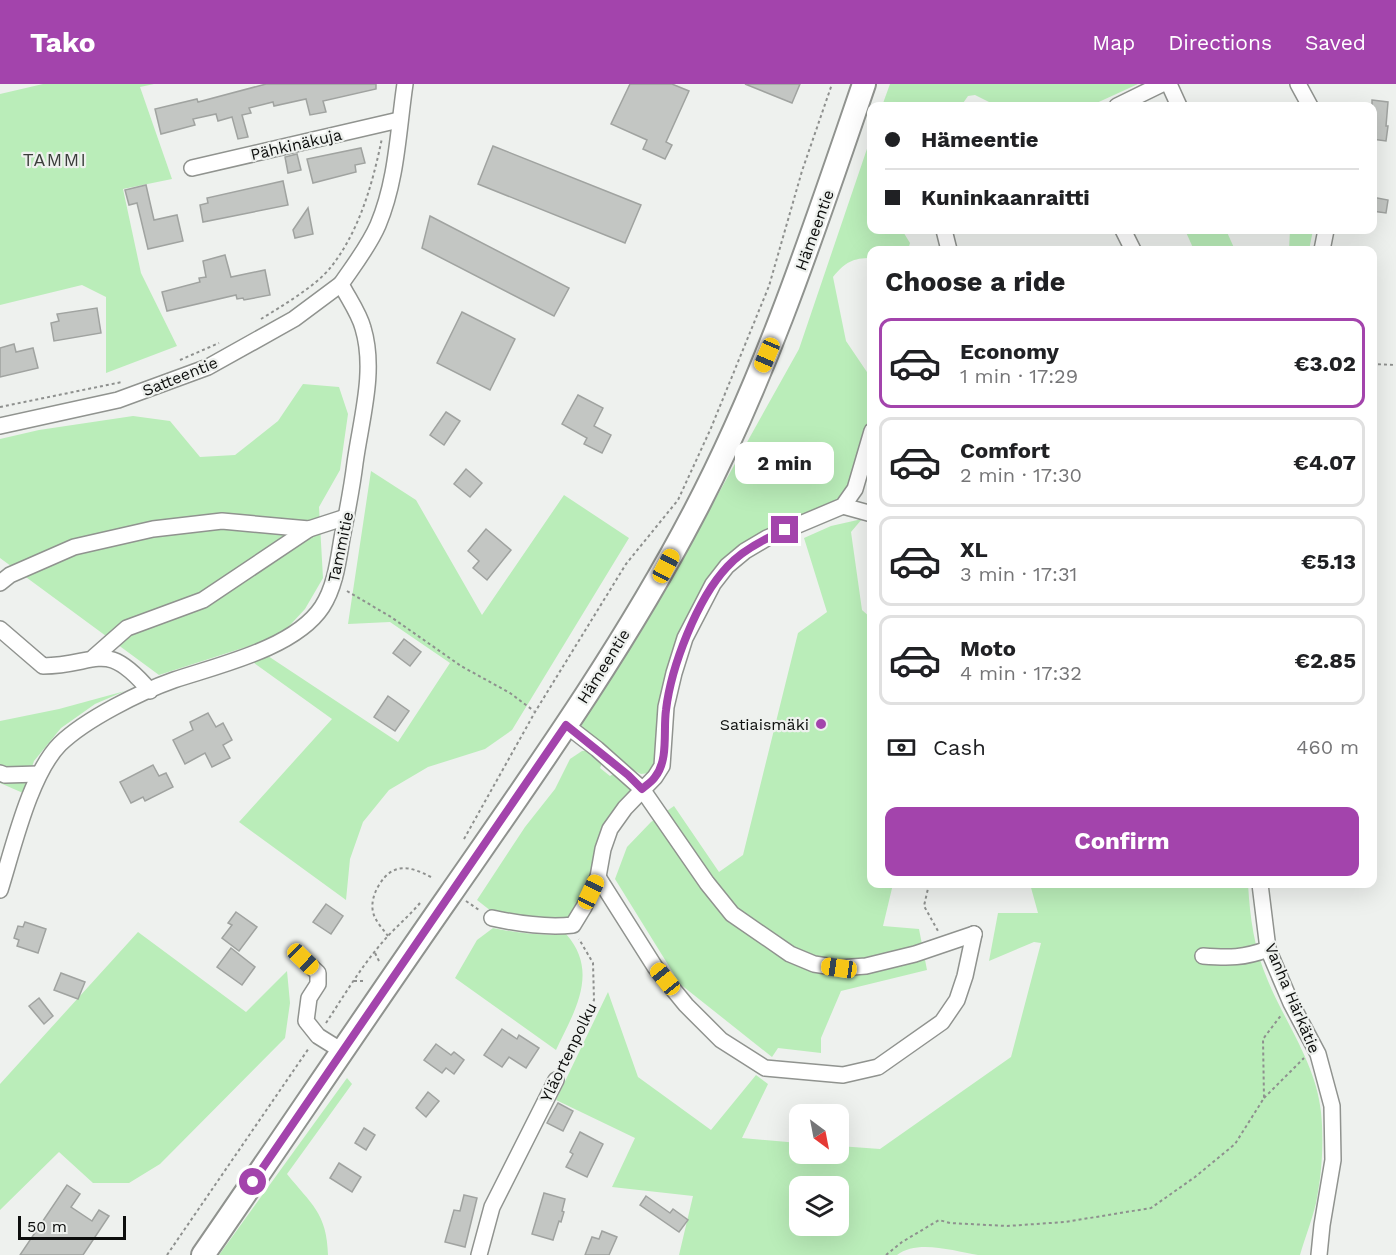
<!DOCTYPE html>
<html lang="en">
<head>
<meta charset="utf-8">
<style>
	body { margin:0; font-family:"Work Sans",sans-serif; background:#f6f6f6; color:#202124; height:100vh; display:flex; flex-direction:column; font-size:22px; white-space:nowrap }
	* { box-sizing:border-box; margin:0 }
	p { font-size:20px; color:#757577 }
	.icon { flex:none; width:33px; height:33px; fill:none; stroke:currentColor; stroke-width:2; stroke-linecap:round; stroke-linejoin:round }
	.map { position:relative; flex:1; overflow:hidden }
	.side { position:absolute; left:867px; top:162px; width:510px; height:642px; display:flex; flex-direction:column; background:#fff; border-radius:12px; box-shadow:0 6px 24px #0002 }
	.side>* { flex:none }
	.guide { position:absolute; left:867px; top:18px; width:510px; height:132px; border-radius:12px; box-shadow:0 6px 24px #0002; display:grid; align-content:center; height:132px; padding:0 18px; background:#fff }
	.needle { width:39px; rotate:148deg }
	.fabs { position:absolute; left:789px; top:1020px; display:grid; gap:12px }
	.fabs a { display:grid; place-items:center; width:60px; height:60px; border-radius:12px; background:#fff; box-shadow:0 6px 24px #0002; font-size:30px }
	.scale { position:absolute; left:18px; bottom:15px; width:108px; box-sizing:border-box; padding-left:6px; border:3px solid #0d0e0d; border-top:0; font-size:16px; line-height:21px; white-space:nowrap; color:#0d0e0d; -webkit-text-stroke:4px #eef1ee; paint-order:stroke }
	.end { position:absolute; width:27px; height:27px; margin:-14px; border:8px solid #a344ac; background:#fff; box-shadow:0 0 0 3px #fff }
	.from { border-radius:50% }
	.bubble { position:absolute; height:42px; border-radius:12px; background:#fff; box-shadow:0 6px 24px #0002; font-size:20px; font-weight:700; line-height:42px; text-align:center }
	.car { position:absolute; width:18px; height:36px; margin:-18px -9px; border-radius:8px; box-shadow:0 0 4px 2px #0007; background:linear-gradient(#f5c518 24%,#345 0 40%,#f5c518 0 76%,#345 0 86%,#f5c518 0) }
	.guide b { display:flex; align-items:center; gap:21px; height:57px; font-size:22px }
	.guide b+b { border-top:2px solid #e0e0e0 }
	.guide i { width:15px; height:15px; background:#202124 }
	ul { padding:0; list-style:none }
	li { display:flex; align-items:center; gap:18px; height:90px; margin:0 12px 9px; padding:0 6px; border:3px solid #e0e0e0; border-radius:12px }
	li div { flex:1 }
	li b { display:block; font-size:22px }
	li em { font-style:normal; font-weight:700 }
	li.selected { border-color:#a344ac }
	li>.icon { width:54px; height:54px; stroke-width:1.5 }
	h2 { padding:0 18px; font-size:27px; line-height:72px }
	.pay { display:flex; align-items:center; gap:15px; height:66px; padding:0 18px; font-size:22px }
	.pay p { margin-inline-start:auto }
	.primary-button { display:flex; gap:12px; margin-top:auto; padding:12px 18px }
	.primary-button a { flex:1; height:69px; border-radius:12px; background:#a344ac; color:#fff; font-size:24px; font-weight:700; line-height:69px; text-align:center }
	header { display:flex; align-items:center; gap:36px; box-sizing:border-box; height:84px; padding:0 30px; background:#a344ac; color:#fff }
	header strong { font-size:28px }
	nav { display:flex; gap:33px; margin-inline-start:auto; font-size:21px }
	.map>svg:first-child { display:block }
	.green { fill:#baedb9; fill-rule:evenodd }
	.building { fill:#c3c6c3; stroke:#a0a3a0; stroke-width:1.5 }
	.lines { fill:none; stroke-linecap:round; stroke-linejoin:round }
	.minor-casing { stroke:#90938f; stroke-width:18 }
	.highway-casing { stroke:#90938f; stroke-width:26 }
	.path { stroke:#8e908e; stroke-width:2; stroke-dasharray:3 3; stroke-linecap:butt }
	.minor { stroke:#fff; stroke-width:15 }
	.highway { stroke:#fff; stroke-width:22 }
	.route { stroke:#a344ac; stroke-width:8 }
	.poi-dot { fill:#a344ac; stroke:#eef1ee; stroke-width:2 }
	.labels { text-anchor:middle; stroke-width:4.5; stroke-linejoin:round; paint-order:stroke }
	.street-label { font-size:16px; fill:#0d0e0d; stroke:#eef1ee }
	.poi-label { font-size:16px; fill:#0d0e0d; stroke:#eef1ee; text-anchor:end }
	.neighbourhood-label { font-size:18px; letter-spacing:1.5px; fill:#3b3e3b; stroke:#eef1ee }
</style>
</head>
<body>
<header>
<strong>Tako</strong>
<nav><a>Map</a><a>Directions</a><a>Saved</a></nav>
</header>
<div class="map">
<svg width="1396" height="1171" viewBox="0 0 1396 1171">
	<rect width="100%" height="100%" fill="#eef1ee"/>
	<g class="green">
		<polygon points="43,0 154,0 140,3 172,95 123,105 141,189 177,262 106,289 106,213 82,201 0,221 0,10"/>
		<polygon points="890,0 1138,0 1090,22 997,22 975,11 968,12 961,22 882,22"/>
		<path d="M871,53L872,146H902L910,159L908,166H872L871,174C853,174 845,178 833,193L846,257L871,294V335L862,356L852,396L839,417L708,496L655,680L649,689L641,690L631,685L584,649L581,638L707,430L799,265Z"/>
		<polygon points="1185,146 1226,146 1235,166 1194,166"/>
		<polygon points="1290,146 1313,146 1309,166 1289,166"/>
		<polygon points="303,300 339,303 348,330 340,386 319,423 323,494 305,525 280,552 159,591 0,474 0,355 39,346 133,332 170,337 200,373 235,371 278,337"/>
		<polygon points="371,387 416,416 482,531 564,411 629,454 512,646 485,665 428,683 389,706 363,738 350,775 346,816 239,738 332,635 250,576 265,570 398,658 450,579 390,538 348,540"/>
		<polygon points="862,435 851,448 862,526 871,534 872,800 893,800 883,842 919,845 927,886 841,907 821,954 821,969 778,964 772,973 680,900 615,795 627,763 651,738 674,722 719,788 743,771 798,549 827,528 804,454 831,442"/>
		<polygon points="125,607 95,620 61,644 34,677 23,709 0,699 0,637 59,625"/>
		<polygon points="593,666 603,677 600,684 610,692 615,689 631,705 595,791 569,834 562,837 496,831 477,816 525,743 555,705 570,675 582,667"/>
		<path d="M1030,800H1248C1250,834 1254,865 1268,897C1286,940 1316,980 1321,1028C1324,1057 1322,1090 1316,1119C1312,1136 1305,1154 1300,1171H978C954,1167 917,1155 897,1171H679L693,1112L612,1103L635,1054L556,1016L608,908L638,993L711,1046L756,991L768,1000L742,1054L799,1059L800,1070H838L839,1062L880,1065L1011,973L1041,859L1034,858L989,877L998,829H1038ZM800,1102H838V1142H800Z"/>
		<path d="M493,844C517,849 541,852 566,850C600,888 574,928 556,966L455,894L477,856Z"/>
		<polygon points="138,848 246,928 287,887 290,919 285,954 160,1080 129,1099 93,1099 59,1068 0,1126 0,1000"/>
		<path d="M347,994L352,1000L287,1090C311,1120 327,1129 328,1171H219Z"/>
	</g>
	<g class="building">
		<polygon points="266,0 376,0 376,5 323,17 326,28 310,31 306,15 274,22 273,18 249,24 251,29 242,31 248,53 238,55 232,33 218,37 216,30 193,35 195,41 161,50 155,25 197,15 198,18"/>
		<polygon points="630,0 672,0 689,7 666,58 672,61 665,75 643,65 647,56 611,40"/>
		<polygon points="745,0 800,0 792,19"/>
		<polygon points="1372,16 1388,18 1386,42 1388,42 1386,57 1372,55"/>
		<polygon points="493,62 641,121 625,159 478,100"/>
		<polygon points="361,64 365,79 355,81 356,88 313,99 307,75"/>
		<polygon points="297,70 301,86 288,89 285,73"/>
		<polygon points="283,97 288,121 203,138 200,121 208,119 207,114"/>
		<polygon points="146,101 154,136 177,131 183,157 148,165 137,119 129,121 125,106"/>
		<polygon points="1372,113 1388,116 1386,129 1372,127"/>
		<polygon points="308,124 313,150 295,154 293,146"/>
		<polygon points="430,132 569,204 554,232 422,164"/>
		<polygon points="225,171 231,193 265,186 270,211 244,216 243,214 237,215 236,211 167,227 162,208 200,198 199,194 206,193 203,177"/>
		<polygon points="97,224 101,249 54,257 51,239 59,237 57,230"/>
		<polygon points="462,228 515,255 490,306 437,279"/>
		<polygon points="14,260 16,268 33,264 38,284 0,293 0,264"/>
		<polygon points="578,311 603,324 594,342 611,351 602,369 584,360 587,354 562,340"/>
		<polygon points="446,328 460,337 444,361 430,351"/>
		<polygon points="466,385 482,399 470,413 454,400"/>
		<polygon points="486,445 511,466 487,496 473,484 479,477 468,467"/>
		<polygon points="404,555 421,568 410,582 393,569"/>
		<polygon points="388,612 409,627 395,647 374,633"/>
		<polygon points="208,629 216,643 223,639 232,656 223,661 230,674 212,683 205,669 185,680 173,656 193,646 190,638"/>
		<polygon points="153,681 159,692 166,689 173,703 145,717 143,713 131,719 120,698"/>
		<polygon points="326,820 343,832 331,850 313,838"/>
		<polygon points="236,828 257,843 239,867 222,854 232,841 228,839"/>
		<polygon points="25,838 46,845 38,869 17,862 19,856 14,854 18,842 23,843"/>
		<polygon points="231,864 255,883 242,901 217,883"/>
		<polygon points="61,889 85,898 78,915 54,906"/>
		<polygon points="39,914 53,932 44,940 29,922"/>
		<polygon points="502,945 517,955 519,951 539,964 526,984 509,973 502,983 484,971"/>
		<polygon points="436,960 451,971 454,968 464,976 454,990 446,984 442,989 424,976"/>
		<polygon points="428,1008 439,1017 426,1033 416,1024"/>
		<polygon points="558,1019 573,1027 563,1047 547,1039"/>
		<polygon points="364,1044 375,1051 366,1066 355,1059"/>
		<polygon points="580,1048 603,1060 587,1093 566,1083 573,1070 570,1068"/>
		<polygon points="339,1079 361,1093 352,1108 330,1094"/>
		<polygon points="67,1101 80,1110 71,1123 92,1137 99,1126 109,1132 83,1171 20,1171"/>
		<polygon points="544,1109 565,1115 562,1127 564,1128 561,1138 559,1137 553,1156 532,1150"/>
		<polygon points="464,1111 477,1114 465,1163 445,1158 454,1126 460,1127"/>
		<polygon points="646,1112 670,1129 673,1125 688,1136 679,1148 640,1121"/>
		<polygon points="602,1147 617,1153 609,1171 585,1171 592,1153 599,1155"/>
	</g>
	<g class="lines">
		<defs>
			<g id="minor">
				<polyline points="1169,0 1179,22"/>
				<polyline points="1298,0 1310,22"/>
				<polyline points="1117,22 1162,0"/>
				<polyline points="192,84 399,36"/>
				<polyline points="944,146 949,166"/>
				<polyline points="1123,146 1133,166"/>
				<polyline points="1322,166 1326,146"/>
				<polyline points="0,342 118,316 208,283 294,235 341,200"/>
				<polyline points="843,422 872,430"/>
				<polyline points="0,499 10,491 74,463 153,445 222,437 309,445 346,433"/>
				<path d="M0,545L43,582C99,581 105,554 150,607"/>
				<polyline points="94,573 127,544 203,516 309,445"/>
				<polyline points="566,641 597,665 642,705 707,799 732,830 790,870 814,880 839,884 866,882 915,870 974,850"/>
				<polyline points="0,689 5,691 39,690"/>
				<polyline points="598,793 655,883 686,921 721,956 765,984 843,991 878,983 942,938 957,916 965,892 974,850"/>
				<polyline points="1260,800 1268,865 1291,919 1318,970 1332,1022 1333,1076 1322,1141 1319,1171"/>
				<path d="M0,806C13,765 30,690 60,660C86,635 140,608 174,596C219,581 295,564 322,523C335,503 338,478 342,454C347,429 352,404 355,379C361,335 376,287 363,244C359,229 348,214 341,200C354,181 369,162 378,141C397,96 398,47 405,0"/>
				<path d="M492,834C519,840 545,844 573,841L584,823L598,793L603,765L610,745L625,724L655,693L662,682L666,623L674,589L685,554L713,500L727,482L745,467L767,454L843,422L855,405L872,347"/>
				<path d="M1203,872C1229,874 1244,874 1268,865"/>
				<polyline points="303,875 318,889 318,900 309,914 306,937 318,952 342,967"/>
				<polyline points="479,1171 492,1123 556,996"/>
			</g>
			<path id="highway" d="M203,1171C285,1052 366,931 449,812C535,688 624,563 694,429C766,292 814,146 864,0"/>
		</defs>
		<use href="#minor" class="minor-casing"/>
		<use href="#highway" class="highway-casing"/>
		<g class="path">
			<path d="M261,235C282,222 316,202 331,183C360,146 373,98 382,54"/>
			<polyline points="180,276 219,259"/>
			<polyline points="1372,280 1396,281"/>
			<polyline points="0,323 122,298"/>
			<polyline points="347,507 391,533 461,582 510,609 534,627"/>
			<polyline points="464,755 535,628 626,480 678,416 711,344 769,202 802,87 832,0"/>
			<polyline points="929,800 924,822 938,847"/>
			<polyline points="466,817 479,826"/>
			<path d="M388,852C383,845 375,837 373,828C371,819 374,809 379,801C393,778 410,782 431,793"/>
			<polyline points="375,869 379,877"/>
			<polyline points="354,897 363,897"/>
			<path d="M326,939C345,910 364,878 388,852C398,841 410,831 420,819"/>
			<polyline points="562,982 594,916 593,879 579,855"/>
			<polyline points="1264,1014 1304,974"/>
			<polyline points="167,1171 309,964"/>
			<polyline points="886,1171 902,1158 939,1136 950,1139 1007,1142 1065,1138 1151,1124 1195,1093 1235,1060 1264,1014 1263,955 1282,930"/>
		</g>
		<use href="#minor" class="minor"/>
		<use href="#highway" class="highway"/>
	</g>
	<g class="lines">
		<path class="route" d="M253,1098L566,641L628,691L642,705C646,701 652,698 655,693C669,676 663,646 666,626C671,583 697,515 727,483C742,466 764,455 785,446"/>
	</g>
	<circle class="poi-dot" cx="821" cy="640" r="6"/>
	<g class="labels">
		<g class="street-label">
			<text transform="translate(296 60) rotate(-13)" y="6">Pähkinäkuja</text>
			<text transform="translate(814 146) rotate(-70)" y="6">Hämeentie</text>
			<text transform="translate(180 292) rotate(-22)" y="6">Satteentie</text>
			<text transform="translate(340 463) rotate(-78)" y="6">Tammitie</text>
			<text transform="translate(603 582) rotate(-58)" y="6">Hämeentie</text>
			<text transform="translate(1293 914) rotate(67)" y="6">Vanha Härkätie</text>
			<text transform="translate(568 968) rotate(-64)" y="6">Yläortenpolku</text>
		</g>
		<g class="poi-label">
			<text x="809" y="646">Satiaismäki</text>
		</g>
		<g class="neighbourhood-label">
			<text x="55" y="82">TAMMI</text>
		</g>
	</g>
</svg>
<div class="fabs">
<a><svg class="needle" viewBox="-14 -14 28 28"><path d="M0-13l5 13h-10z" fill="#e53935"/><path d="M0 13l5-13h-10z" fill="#757577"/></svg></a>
<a><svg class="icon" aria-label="layers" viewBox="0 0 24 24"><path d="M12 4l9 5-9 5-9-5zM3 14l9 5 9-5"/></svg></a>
</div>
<div class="scale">50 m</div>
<i class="end from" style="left:253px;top:1098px"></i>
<i class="end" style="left:785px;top:446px"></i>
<div class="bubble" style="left:735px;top:358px;width:99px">2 min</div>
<i class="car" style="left:767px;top:271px;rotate:203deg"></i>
<i class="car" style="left:666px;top:482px;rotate:28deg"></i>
<i class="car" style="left:591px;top:808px;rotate:25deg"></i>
<i class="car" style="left:303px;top:875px;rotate:134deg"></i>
<i class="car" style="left:839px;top:884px;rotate:278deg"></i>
<i class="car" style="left:665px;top:895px;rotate:321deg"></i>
<div class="guide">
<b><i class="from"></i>Hämeentie</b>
<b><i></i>Kuninkaanraitti</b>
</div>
<section class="side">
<h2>Choose a ride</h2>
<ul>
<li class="selected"><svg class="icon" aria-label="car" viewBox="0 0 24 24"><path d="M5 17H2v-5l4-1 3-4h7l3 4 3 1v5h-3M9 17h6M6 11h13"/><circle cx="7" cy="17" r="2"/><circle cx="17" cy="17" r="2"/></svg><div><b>Economy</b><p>1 min · 17:29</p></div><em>€3.02</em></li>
<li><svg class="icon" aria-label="car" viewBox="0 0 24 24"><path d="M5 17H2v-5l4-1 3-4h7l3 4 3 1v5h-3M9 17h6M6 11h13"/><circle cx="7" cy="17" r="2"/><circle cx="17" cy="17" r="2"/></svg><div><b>Comfort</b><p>2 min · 17:30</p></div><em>€4.07</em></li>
<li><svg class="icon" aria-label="car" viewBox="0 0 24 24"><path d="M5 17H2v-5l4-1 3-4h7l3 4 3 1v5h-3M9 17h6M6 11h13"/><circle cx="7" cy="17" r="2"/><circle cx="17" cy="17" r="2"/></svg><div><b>XL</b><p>3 min · 17:31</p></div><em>€5.13</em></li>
<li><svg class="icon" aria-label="car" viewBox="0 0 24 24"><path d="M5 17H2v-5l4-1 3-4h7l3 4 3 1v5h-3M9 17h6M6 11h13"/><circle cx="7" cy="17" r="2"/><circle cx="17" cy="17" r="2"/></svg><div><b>Moto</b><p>4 min · 17:32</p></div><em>€2.85</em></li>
</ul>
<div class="pay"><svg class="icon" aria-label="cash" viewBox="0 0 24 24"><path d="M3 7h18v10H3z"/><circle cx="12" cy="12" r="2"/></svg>Cash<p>460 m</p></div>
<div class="primary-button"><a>Confirm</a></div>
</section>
</div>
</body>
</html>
